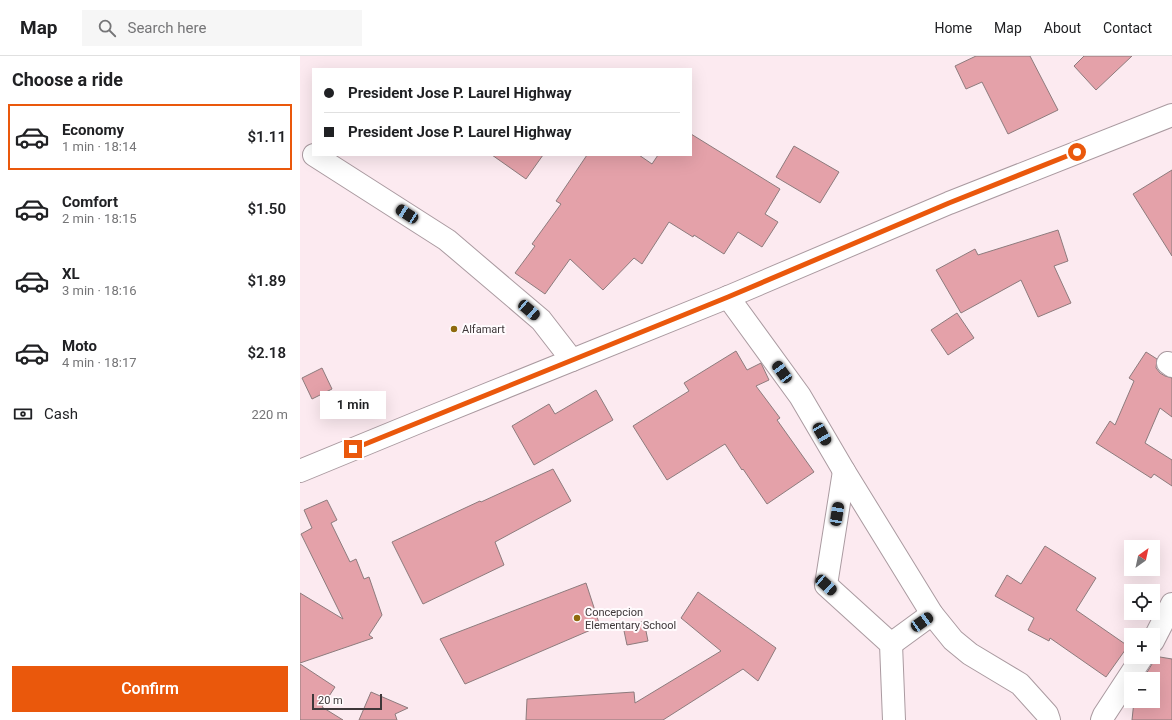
<!DOCTYPE html>
<html lang="en">
<head>
<meta charset="utf-8">
<style>
	body { margin:0; font-family:Roboto,sans-serif; background:#f6f6f6; color:#202124; height:100vh; display:flex; flex-direction:column; font-size:15px; white-space:nowrap }
	* { box-sizing:border-box; margin:0 }
	p { font-size:13px; color:#757577 }
	.icon { flex:none; width:22px; height:22px; fill:none; stroke:currentColor; stroke-width:2; stroke-linecap:round; stroke-linejoin:round }
	.map { position:relative; flex:1; overflow:hidden }
	.side { display:flex; flex-direction:column; background:#fff; width:300px }
	.side>* { flex:none }
	.banner { position:absolute; left:12px; top:12px; width:380px; height:88px; border-radius:0px; box-shadow:0 4px 16px #0002; display:grid; align-content:center; height:88px; padding:0 12px; background:#fff }
	.needle { width:26px; rotate:33deg }
	.tools { position:absolute; left:824px; top:484px; display:grid; gap:8px }
	.tools a { display:grid; place-items:center; width:36px; height:36px; border-radius:0px; background:#fff; box-shadow:0 4px 16px #0002; font-size:20px }
	.scale { position:absolute; left:12px; bottom:10px; width:70px; box-sizing:border-box; padding-left:4px; border:2px solid #3e3739; border-top:0; font-size:11px; line-height:14px; white-space:nowrap; color:#3e3739; -webkit-text-stroke:3px #fffbfd; paint-order:stroke }
	.end { position:absolute; width:18px; height:18px; margin:-9px; border:5px solid #ea580c; background:#fff; box-shadow:0 0 0 2px #fff }
	.from { border-radius:50% }
	.bubble { position:absolute; height:28px; border-radius:0px; background:#fff; box-shadow:0 4px 16px #0002; font-size:13px; font-weight:600; line-height:28px; text-align:center }
	.car { position:absolute; width:12px; height:24px; margin:-12px -6px; border-radius:5px; box-shadow:0 0 3px 1px #0007; background:linear-gradient(#222 24%,#8ab4d8 0 40%,#222 0 76%,#8ab4d8 0 86%,#222 0) }
	.banner b { display:flex; align-items:center; gap:14px; height:38px; font-size:15px }
	.banner b+b { border-top:1px solid #e0e0e0 }
	.banner i { width:10px; height:10px; background:#202124 }
	ul { padding:0; list-style:none }
	li { display:flex; align-items:center; gap:12px; height:66px; margin:0 8px 6px; padding:0 4px; border:2px solid transparent; border-radius:0px }
	li div { flex:1 }
	li b { display:block; font-size:15px }
	li em { font-style:normal; font-weight:600 }
	li.current { border-color:#ea580c }
	li>.icon { width:36px; height:36px; stroke-width:1.5 }
	h2 { padding:0 12px; font-size:18px; line-height:48px }
	.pay { display:flex; align-items:center; gap:10px; height:44px; padding:0 12px; font-size:15px }
	.pay p { margin-inline-start:auto }
	.primary-button { display:flex; gap:8px; margin-top:auto; padding:8px 12px }
	.primary-button a { flex:1; height:46px; border-radius:0px; background:#ea580c; color:#fff; font-size:16px; font-weight:600; line-height:46px; text-align:center }
	header { display:flex; align-items:center; gap:24px; box-sizing:border-box; height:56px; padding:0 20px; background:#fff; border-bottom:1px solid #e0e0e0 }
	header strong { font-size:19px }
	nav { display:flex; gap:22px; margin-inline-start:auto; font-size:14px }
	.search { width:280px; height:36px; background:#f6f6f6; display:flex; align-items:center; gap:10px; box-sizing:border-box; padding:0 14px; border-radius:0px; color:#757577; font-size:15px }
	main { display:flex; flex:1; min-height:0 }
	.map>svg:first-child { display:block }
	.building { fill:#e4a1a9; stroke:#8d7b7d }
	.lines { fill:none; stroke-linecap:round; stroke-linejoin:round }
	.minor-casing { stroke:#aa9aa0; stroke-width:24 }
	.trunk-casing { stroke:#aa9aa0; stroke-width:24 }
	.minor { stroke:#fff; stroke-width:22 }
	.trunk { stroke:#fff; stroke-width:22 }
	.route { stroke:#ea580c; stroke-width:5 }
	.poi-dot { fill:#8f6a0e; stroke:#fffbfd; stroke-width:1.5 }
	.labels { text-anchor:middle; stroke-width:4; stroke-linejoin:round; paint-order:stroke }
	.poi-label { font-size:11px; fill:#3e3739; stroke:#fffbfd; text-anchor:start }
</style>
</head>
<body>
<header>
<strong>Map</strong>
<div class="search"><svg class="icon" aria-label="search" viewBox="0 0 24 24"><circle cx="10" cy="10" r="6"/><path d="M15 15l6 6"/></svg>Search here</div>
<nav><a>Home</a><a>Map</a><a>About</a><a>Contact</a></nav>
</header>
<main>
<section class="side">
<h2>Choose a ride</h2>
<ul>
<li class="current"><svg class="icon" aria-label="car" viewBox="0 0 24 24"><path d="M5 17H2v-5l4-1 3-4h7l3 4 3 1v5h-3M9 17h6M6 11h13"/><circle cx="7" cy="17" r="2"/><circle cx="17" cy="17" r="2"/></svg><div><b>Economy</b><p>1 min · 18:14</p></div><em>$1.11</em></li>
<li><svg class="icon" aria-label="car" viewBox="0 0 24 24"><path d="M5 17H2v-5l4-1 3-4h7l3 4 3 1v5h-3M9 17h6M6 11h13"/><circle cx="7" cy="17" r="2"/><circle cx="17" cy="17" r="2"/></svg><div><b>Comfort</b><p>2 min · 18:15</p></div><em>$1.50</em></li>
<li><svg class="icon" aria-label="car" viewBox="0 0 24 24"><path d="M5 17H2v-5l4-1 3-4h7l3 4 3 1v5h-3M9 17h6M6 11h13"/><circle cx="7" cy="17" r="2"/><circle cx="17" cy="17" r="2"/></svg><div><b>XL</b><p>3 min · 18:16</p></div><em>$1.89</em></li>
<li><svg class="icon" aria-label="car" viewBox="0 0 24 24"><path d="M5 17H2v-5l4-1 3-4h7l3 4 3 1v5h-3M9 17h6M6 11h13"/><circle cx="7" cy="17" r="2"/><circle cx="17" cy="17" r="2"/></svg><div><b>Moto</b><p>4 min · 18:17</p></div><em>$2.18</em></li>
</ul>
<div class="pay"><svg class="icon" aria-label="cash" viewBox="0 0 24 24"><path d="M3 7h18v10H3z"/><circle cx="12" cy="12" r="2"/></svg>Cash<p>220 m</p></div>
<div class="primary-button"><a>Confirm</a></div>
</section>
<div class="map">
<svg width="872" height="664" viewBox="0 0 872 664">
	<rect width="100%" height="100%" fill="#fceaf0"/>
	<g class="building">
		<polygon points="676,0 730,0 758,54 708,78 682,26 666,33 655,10"/>
		<polygon points="784,0 832,0 796,34 774,10"/>
		<polygon points="391,78 480,133 465,158 478,166 462,191 438,176 424,198 394,179 393,181 369,166 342,208 334,202 303,234 270,203 245,238 215,217 235,190 232,188 261,148 256,145 287,99 339,99 352,108 358,99 391,99"/>
		<polygon points="494,90 539,116 520,147 476,121"/>
		<polygon points="192,99 243,99 226,123"/>
		<polygon points="872,114 872,200 833,138"/>
		<polygon points="758,174 768,205 754,210 771,247 738,261 721,224 661,257 636,214 675,193 678,199"/>
		<polygon points="657,257 674,282 648,299 631,274"/>
		<polygon points="436,295 447,314 461,307 469,324 456,330 480,362 477,364 514,416 467,448 443,413 442,414 425,388 367,424 333,370 389,335 384,327"/>
		<polygon points="846,296 857,303 856,312 860,317 865,320 872,322 872,361 860,352 845,387 872,404 872,430 854,418 851,422 796,387 810,365 815,369 834,325 829,322"/>
		<polygon points="22,312 32,333 12,343 2,322"/>
		<polygon points="296,334 313,364 234,409 212,370 249,348 255,358"/>
		<polygon points="253,413 271,445 195,486 204,509 123,548 92,486 180,445 181,446"/>
		<polygon points="27,444 37,464 31,467 50,506 56,503 64,523 69,521 82,559 69,579 73,582 0,607 0,537 43,563 1,478 12,472 4,454"/>
		<polygon points="745,490 796,522 776,554 828,590 806,621 750,582 749,585 728,574 734,562 695,540 707,519 721,528"/>
		<polygon points="286,527 300,570 165,628 140,583"/>
		<polygon points="398,536 476,592 458,625 443,613 363,664 226,664 227,643 334,636 335,647 421,595 381,562"/>
		<polygon points="344,565 348,585 327,589 323,570"/>
		<polygon points="854,600 872,603 872,664 832,664 834,645 853,645 853,623 843,623 852,608"/>
		<polygon points="0,608 35,631 22,651 43,664 0,664"/>
		<polygon points="71,636 108,652 95,658 97,664 59,664"/>
	</g>
	<g class="lines">
		<defs>
			<g id="minor">
				<polyline points="14,99 147,184 241,264 272,304"/>
				<polyline points="428,241 500,340 544,415 632,558 653,584 670,598 720,628 747,658 749,664"/>
				<polyline points="868,307 872,310"/>
				<polyline points="544,415 526,529 591,588 594,664"/>
				<polyline points="853,585 872,548"/>
				<polyline points="591,588 632,558"/>
				<polyline points="802,664 804,659 842,601"/>
			</g>
			<polyline id="trunk" points="0,415 119,366 428,241 649,147 872,59"/>
		</defs>
		<use href="#minor" class="minor-casing"/>
		<use href="#trunk" class="trunk-casing"/>
		<use href="#minor" class="minor"/>
		<use href="#trunk" class="trunk"/>
	</g>
	<g class="lines">
		<polyline class="route" points="53,393 428,241 649,147 777,96"/>
	</g>
	<g class="poi-dot">
		<circle cx="154" cy="273" r="4"/>
		<circle cx="277" cy="562" r="4"/>
	</g>
	<g class="labels">
		<g class="poi-label">
			<text x="162" y="277">Alfamart</text>
			<text x="285" y="560">Concepcion<tspan x="285" dy="13">Elementary School</tspan></text>
		</g>
	</g>
</svg>
<div class="tools">
<a><svg class="needle" viewBox="-14 -14 28 28"><path d="M0-13l5 13h-10z" fill="#e53935"/><path d="M0 13l5-13h-10z" fill="#757577"/></svg></a>
<a><svg class="icon" aria-label="locate" viewBox="0 0 24 24"><circle cx="12" cy="12" r="6"/><path d="M12 2v4M12 18v4M2 12h4M18 12h4"/></svg></a>
<a>+</a>
<a>−</a>
</div>
<div class="scale">20 m</div>
<i class="end from" style="left:777px;top:96px"></i>
<i class="end" style="left:53px;top:393px"></i>
<div class="bubble" style="left:20px;top:335px;width:66px">1 min</div>
<i class="car" style="left:107px;top:158px;rotate:303deg"></i>
<i class="car" style="left:229px;top:254px;rotate:131deg"></i>
<i class="car" style="left:482px;top:316px;rotate:324deg"></i>
<i class="car" style="left:522px;top:378px;rotate:150deg"></i>
<i class="car" style="left:537px;top:458px;rotate:9deg"></i>
<i class="car" style="left:526px;top:529px;rotate:132deg"></i>
<i class="car" style="left:622px;top:566px;rotate:55deg"></i>
<div class="banner">
<b><i class="from"></i>President Jose P. Laurel Highway</b>
<b><i></i>President Jose P. Laurel Highway</b>
</div>
</div>
</main>
</body>
</html>
